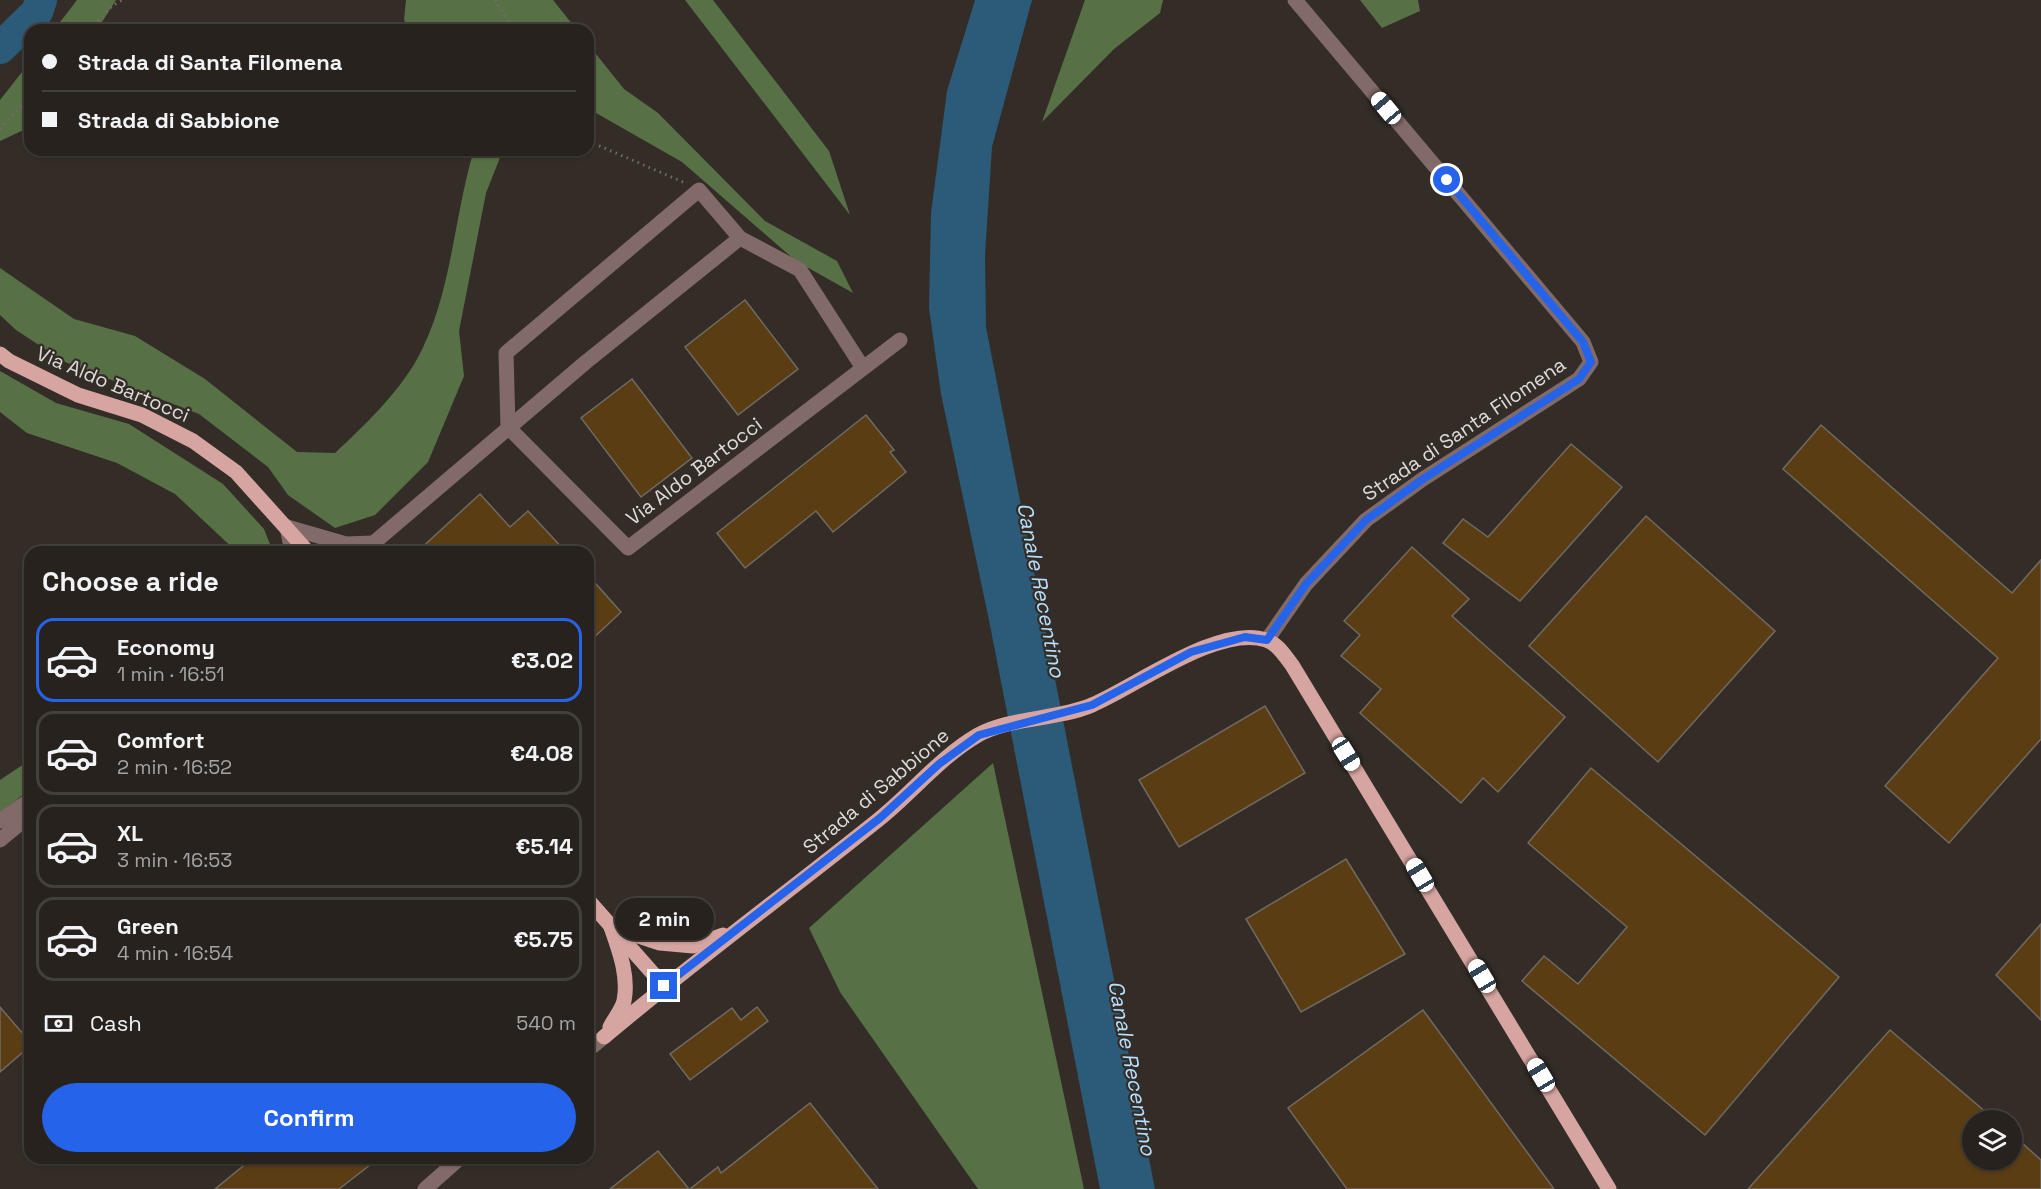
<!DOCTYPE html>
<html lang="en">
<head>
<meta charset="utf-8">
<style>
	body { margin:0; font-family:"Space Grotesk",sans-serif; background:#332f2a; color:#f1f3f6; height:100vh; display:flex; flex-direction:column; font-size:22px; white-space:nowrap }
	* { box-sizing:border-box; margin:0 }
	p { font-size:20px; color:#a4a4a4 }
	.icon { flex:none; width:33px; height:33px; fill:none; stroke:currentColor; stroke-width:2; stroke-linecap:round; stroke-linejoin:round }
	.map { position:relative; flex:1; overflow:hidden }
	.details { position:absolute; left:24px; top:546px; width:570px; height:618px; display:flex; flex-direction:column; background:#27221d; border-radius:18px; box-shadow:0 2px 4px #0004,0 0 0 2px #433f3b }
	.details>* { flex:none }
	.top-card { position:absolute; left:24px; top:24px; width:570px; height:132px; border-radius:18px; box-shadow:0 2px 4px #0004,0 0 0 2px #433f3b; display:grid; align-content:center; height:132px; padding:0 18px; background:#27221d }
	.tools { position:absolute; left:1962px; top:1110px; display:grid; gap:12px }
	.tools a { display:grid; place-items:center; width:60px; height:60px; border-radius:50%; background:#27221d; box-shadow:0 2px 4px #0004,0 0 0 2px #433f3b; font-size:30px }
	.end { position:absolute; width:27px; height:27px; margin:-14px; border:8px solid #2563eb; background:#fff; box-shadow:0 0 0 3px #fff }
	.from { border-radius:50% }
	.bubble { position:absolute; height:42px; border-radius:21px; background:#27221d; box-shadow:0 2px 4px #0004,0 0 0 2px #433f3b; font-size:20px; font-weight:600; line-height:42px; text-align:center }
	.car { position:absolute; width:18px; height:36px; margin:-18px -9px; border-radius:8px; box-shadow:0 0 4px 2px #0007; background:linear-gradient(#fff 24%,#345 0 40%,#fff 0 76%,#345 0 86%,#fff 0) }
	.top-card b { display:flex; align-items:center; gap:21px; height:57px; font-size:22px }
	.top-card b+b { border-top:2px solid #433f3b }
	.top-card i { width:15px; height:15px; background:#f1f3f6 }
	ul { padding:0; list-style:none }
	li { display:flex; align-items:center; gap:18px; height:84px; margin:0 12px 9px; padding:0 6px; border:3px solid #433f3b; border-radius:18px }
	li div { flex:1 }
	li b { display:block; font-size:22px }
	li em { font-style:normal; font-weight:600 }
	li.on { border-color:#2563eb }
	li>.icon { width:54px; height:54px; stroke-width:1.5 }
	h2 { padding:0 18px; font-size:27px; line-height:72px }
	.pay { display:flex; align-items:center; gap:15px; height:66px; padding:0 18px; font-size:22px }
	.pay p { margin-inline-start:auto }
	.action { display:flex; gap:12px; margin-top:auto; padding:12px 18px }
	.action a { flex:1; height:69px; border-radius:36px; background:#2563eb; color:#fff; font-size:24px; font-weight:600; line-height:69px; text-align:center }
	.map>svg:first-child { display:block }
	.forest { fill:#577046 }
	.water { fill:#2b5b78 }
	.lines { fill:none; stroke-linecap:round; stroke-linejoin:round }
	.river { stroke:#2b5b78; stroke-width:32 }
	.building { fill:#5b3d14; stroke:#716a62; stroke-width:1.5 }
	.path { stroke:#736d68; stroke-width:3; stroke-dasharray:1.5 4.5; stroke-linecap:butt }
	.minor { stroke:#826a68; stroke-width:15 }
	.major { stroke:#d6a5a1; stroke-width:15 }
	.route { stroke:#2563eb; stroke-width:8 }
	.labels { text-anchor:middle; stroke-width:4.5; stroke-linejoin:round; paint-order:stroke }
	.street-label { font-size:20px; fill:#dfdbd7; stroke:#342d27 }
	.water-label { font-size:21px; font-style:italic; fill:#b6e1fe; stroke:#342d27 }
</style>
</head>
<body>
<div class="map">
<svg width="2041" height="1189" viewBox="0 0 2041 1189">
	<rect width="100%" height="100%" fill="#342d27"/>
	<g class="forest">
		<polygon points="77,0 116,0 97,30 54,30"/>
		<polygon points="406,0 553,0 577,30 410,30 404,20"/>
		<polygon points="685,0 713,0 829,151 850,215"/>
		<polygon points="1085,0 1163,0 1160,13 1114,49 1042,122"/>
		<polygon points="1360,0 1418,0 1420,11 1382,28"/>
		<polygon points="588,44 624,89 658,113 765,221 837,261 853,293 796,261 682,162 596,113 588,78"/>
		<polygon points="30,62 30,127 0,141 0,100"/>
		<path d="M474,150H503L486,193L459,331L464,376L428,462L375,515L335,528L288,495L268,467L199,414L65,362L16,330L0,315V268L74,319L135,336L205,379L297,452L335,453C363,427 397,394 416,361C452,297 453,219 474,150Z"/>
		<polygon points="0,371 56,403 129,424 223,484 264,529 273,552 237,552 175,494 117,463 27,433 0,412"/>
		<polygon points="30,760 30,789 0,813 0,780"/>
		<polygon points="993,763 1084,1189 978,1189 840,992 809,928"/>
	</g>
	<polygon class="water" points="975,0 1032,0 992,147 985,255 986,327 1155,1189 1100,1189 989,620 941,394 929,308 931,213 947,91"/>
	<g class="lines">
		<polyline class="river" points="0,48 37,12 41,0"/>
	</g>
	<g class="building">
		<polygon points="745,300 798,369 738,415 685,347"/>
		<polygon points="632,379 692,458 641,497 581,418"/>
		<polygon points="866,415 894,450 890,452 906,472 833,532 816,511 745,568 717,533"/>
		<polygon points="1821,425 2012,593 2041,560 2041,739 1949,843 1885,786 1998,658 1783,469"/>
		<polygon points="1571,444 1622,487 1520,601 1443,543 1463,519 1488,537"/>
		<polygon points="480,494 510,527 528,511 566,552 417,552"/>
		<polygon points="1646,516 1775,631 1658,762 1529,646"/>
		<polygon points="1412,547 1469,599 1452,616 1565,717 1498,792 1483,778 1461,803 1360,713 1381,689 1341,656 1360,635 1344,621"/>
		<polygon points="588,575 621,612 588,643"/>
		<polygon points="1265,706 1305,773 1179,847 1139,780"/>
		<polygon points="1591,768 1839,977 1705,1135 1522,981 1544,956 1578,984 1627,927 1528,843"/>
		<polygon points="1346,859 1405,954 1301,1012 1246,919"/>
		<polygon points="2041,924 2041,1020 1996,975"/>
		<polygon points="0,1007 30,1042 30,1046 0,1072"/>
		<polygon points="757,1007 768,1021 690,1080 670,1054 732,1008 741,1020"/>
		<polygon points="1423,1010 1554,1189 1347,1189 1288,1108"/>
		<polygon points="1890,1030 1995,1120 1972,1120 1972,1160 2012,1160 2012,1134 2041,1160 2041,1189 1748,1189"/>
		<polygon points="810,1103 878,1189 690,1189 718,1167 721,1173"/>
		<polygon points="658,1151 689,1189 610,1189"/>
		<polygon points="253,1158 379,1158 339,1189 215,1189"/>
	</g>
	<g class="lines">
		<g class="path">
			<polyline points="495,0 514,30"/>
			<polyline points="90,30 112,6 122,0"/>
			<polyline points="0,129 30,96"/>
			<polyline points="588,141 683,182"/>
		</g>
		<g class="minor">
			<polyline points="863,368 800,270 740,238 699,190 506,353 508,427 628,548 900,340"/>
			<polyline points="287,527 346,544 373,543"/>
			<polyline points="287,527 292,552"/>
			<polyline points="363,552 586,362 740,238"/>
			<polyline points="1267,640 1306,584 1366,520 1423,479 1579,379 1591,362 1583,342 1295,0"/>
			<polyline points="0,821 30,800"/>
			<polyline points="0,840 30,815"/>
			<polyline points="588,1050 604,1037"/>
			<polyline points="425,1189 460,1158"/>
		</g>
		<g class="major">
			<polyline points="0,354 9,361 78,395 142,415 193,441 236,472 308,552"/>
			<polyline points="588,900 664,986"/>
			<polyline points="611,927 660,943 693,946 723,935"/>
			<path d="M610,1027C614,1019 622,1010 624,1001C629,976 619,950 611,927"/>
			<path d="M604,1037C693,962 787,893 878,820C912,793 940,757 978,735C1010,717 1057,720 1092,705C1135,687 1219,624 1266,640C1278,644 1285,656 1292,665L1609,1189"/>
		</g>
	</g>
	<g class="lines">
		<polyline class="route" points="664,986 880,818 939,764 979,735 1092,705 1191,652 1245,637 1267,640 1306,584 1366,520 1423,479 1579,379 1591,362 1583,342 1447,180"/>
	</g>
	<g class="labels">
		<g class="street-label">
			<text transform="translate(113 384) rotate(23)" y="7">Via Aldo Bartocci</text>
			<text transform="translate(1464 429) rotate(-34)" y="7">Strada di Santa Filomena</text>
			<text transform="translate(694 471) rotate(-37)" y="7">Via Aldo Bartocci</text>
			<text transform="translate(876 791) rotate(-40)" y="7">Strada di Sabbione</text>
		</g>
		<g class="water-label">
			<text transform="translate(1041 590) rotate(79)" y="7">Canale Recentino</text>
			<text transform="translate(1132 1068) rotate(79)" y="7">Canale Recentino</text>
		</g>
	</g>
</svg>
<div class="tools">
<a><svg class="icon" aria-label="layers" viewBox="0 0 24 24"><path d="M12 4l9 5-9 5-9-5zM3 14l9 5 9-5"/></svg></a>
</div>
<i class="end from" style="left:1447px;top:180px"></i>
<i class="end" style="left:664px;top:986px"></i>
<div class="bubble" style="left:615px;top:898px;width:99px">2 min</div>
<i class="car" style="left:1386px;top:108px;rotate:320deg"></i>
<i class="car" style="left:1346px;top:754px;rotate:148deg"></i>
<i class="car" style="left:1420px;top:875px;rotate:329deg"></i>
<i class="car" style="left:1482px;top:976px;rotate:329deg"></i>
<i class="car" style="left:1541px;top:1075px;rotate:329deg"></i>
<div class="top-card">
<b><i class="from"></i>Strada di Santa Filomena</b>
<b><i></i>Strada di Sabbione</b>
</div>
<section class="details">
<h2>Choose a ride</h2>
<ul>
<li class="on"><svg class="icon" aria-label="car" viewBox="0 0 24 24"><path d="M5 17H2v-5l4-1 3-4h7l3 4 3 1v5h-3M9 17h6M6 11h13"/><circle cx="7" cy="17" r="2"/><circle cx="17" cy="17" r="2"/></svg><div><b>Economy</b><p>1 min · 16:51</p></div><em>€3.02</em></li>
<li><svg class="icon" aria-label="car" viewBox="0 0 24 24"><path d="M5 17H2v-5l4-1 3-4h7l3 4 3 1v5h-3M9 17h6M6 11h13"/><circle cx="7" cy="17" r="2"/><circle cx="17" cy="17" r="2"/></svg><div><b>Comfort</b><p>2 min · 16:52</p></div><em>€4.08</em></li>
<li><svg class="icon" aria-label="car" viewBox="0 0 24 24"><path d="M5 17H2v-5l4-1 3-4h7l3 4 3 1v5h-3M9 17h6M6 11h13"/><circle cx="7" cy="17" r="2"/><circle cx="17" cy="17" r="2"/></svg><div><b>XL</b><p>3 min · 16:53</p></div><em>€5.14</em></li>
<li><svg class="icon" aria-label="car" viewBox="0 0 24 24"><path d="M5 17H2v-5l4-1 3-4h7l3 4 3 1v5h-3M9 17h6M6 11h13"/><circle cx="7" cy="17" r="2"/><circle cx="17" cy="17" r="2"/></svg><div><b>Green</b><p>4 min · 16:54</p></div><em>€5.75</em></li>
</ul>
<div class="pay"><svg class="icon" aria-label="cash" viewBox="0 0 24 24"><path d="M3 7h18v10H3z"/><circle cx="12" cy="12" r="2"/></svg>Cash<p>540 m</p></div>
<div class="action"><a>Confirm</a></div>
</section>
</div>
</body>
</html>
